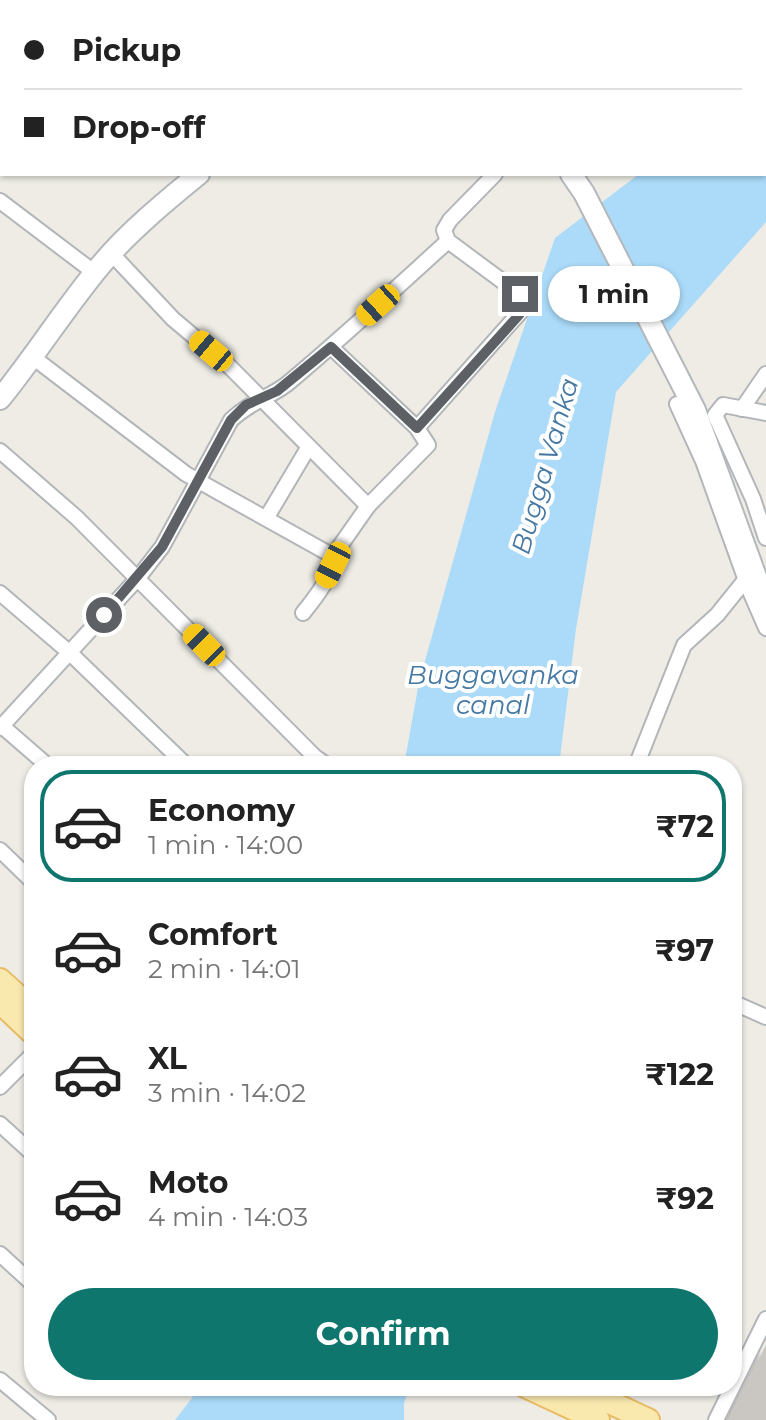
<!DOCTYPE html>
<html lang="en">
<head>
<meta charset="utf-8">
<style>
	body { margin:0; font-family:Montserrat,sans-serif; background:#f2f2f2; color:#222; height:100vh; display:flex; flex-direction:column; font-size:30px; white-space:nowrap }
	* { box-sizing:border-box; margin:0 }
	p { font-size:26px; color:#767676 }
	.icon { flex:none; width:44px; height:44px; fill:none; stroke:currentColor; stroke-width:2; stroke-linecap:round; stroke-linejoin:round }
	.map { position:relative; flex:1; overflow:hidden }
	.drawer { position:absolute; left:24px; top:756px; width:718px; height:640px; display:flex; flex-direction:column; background:#fff; border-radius:32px; box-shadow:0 2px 6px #0004 }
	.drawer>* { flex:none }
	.guide { position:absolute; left:0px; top:0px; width:766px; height:176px; box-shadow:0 2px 6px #0004; display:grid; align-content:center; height:176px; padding:0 24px; background:#fff }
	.end { position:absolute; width:36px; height:36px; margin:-18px; border:10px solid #5d6165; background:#fff; box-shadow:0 0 0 4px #fff }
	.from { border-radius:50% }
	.bubble { position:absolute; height:56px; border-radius:28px; background:#fff; box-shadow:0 2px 6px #0004; font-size:26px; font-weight:700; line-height:56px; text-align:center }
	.car { position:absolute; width:24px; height:48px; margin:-24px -12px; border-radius:10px; box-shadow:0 0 6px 2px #0007; background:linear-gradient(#f5c518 24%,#345 0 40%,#f5c518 0 76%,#345 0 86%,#f5c518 0) }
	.guide b { display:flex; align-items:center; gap:28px; height:76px; font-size:30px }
	.guide b+b { border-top:2px solid #e0e0e0 }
	.guide i { width:20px; height:20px; background:#222 }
	ul { padding:14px 0 0; list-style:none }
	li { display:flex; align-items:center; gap:24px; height:112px; margin:0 16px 12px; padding:0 8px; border:4px solid transparent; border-radius:32px }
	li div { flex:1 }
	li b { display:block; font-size:30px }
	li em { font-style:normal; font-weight:700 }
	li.on { border-color:#0f766e }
	li>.icon { width:72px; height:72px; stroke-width:1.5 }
	.action { display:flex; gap:16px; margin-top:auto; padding:16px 24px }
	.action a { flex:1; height:92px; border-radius:48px; background:#0f766e; color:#fff; font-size:32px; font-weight:700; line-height:92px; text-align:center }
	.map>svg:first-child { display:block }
	.water { fill:#abdbf9 }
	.building { fill:#cac7c2; filter:url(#shadow) }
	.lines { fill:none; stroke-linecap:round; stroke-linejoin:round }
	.street-casing { stroke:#b3b6b9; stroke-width:18 }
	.secondary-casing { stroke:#b4b8bc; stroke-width:24 }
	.primary-casing { stroke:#e8bc65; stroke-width:26 }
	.street { stroke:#fff; stroke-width:14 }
	.secondary { stroke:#fff; stroke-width:20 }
	.primary { stroke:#f9e9af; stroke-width:22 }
	.route { stroke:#5d6165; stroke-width:10 }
	.labels { text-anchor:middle; stroke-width:8; stroke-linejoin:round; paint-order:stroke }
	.water-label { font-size:26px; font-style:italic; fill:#4578a2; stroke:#fff }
</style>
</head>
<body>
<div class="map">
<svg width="766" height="1420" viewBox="0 0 766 1420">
	<defs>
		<filter id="shadow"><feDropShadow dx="-6" dy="6" stdDeviation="2" flood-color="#0004"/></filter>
	</defs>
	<rect width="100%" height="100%" fill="#eeece5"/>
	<g class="water">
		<polygon points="766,87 766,222 616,392 576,629 559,766 404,766 419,682 495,412 555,238 639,174 764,174"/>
		<polygon points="197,1386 410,1386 404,1403 404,1420 175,1420 192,1398"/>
	</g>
	<polygon class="building" points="766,1345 766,1420 728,1420"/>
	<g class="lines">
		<defs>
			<g id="street">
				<polyline points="116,0 117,2"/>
				<polyline points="609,0 612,2"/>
				<polyline points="736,0 738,2"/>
				<polyline points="424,2 426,0"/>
				<polyline points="764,25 766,27"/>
				<polyline points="0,201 95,273"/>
				<polyline points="112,254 173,319 230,367 368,506"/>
				<polyline points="34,358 186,474 333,556"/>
				<polyline points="677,404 703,461 749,589 766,628"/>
				<polyline points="742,409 766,374"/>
				<polyline points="766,413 723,405 715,415 753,499 766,538"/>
				<polyline points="417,428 523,309 525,298 448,241 444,230 450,220 495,174"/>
				<polyline points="0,451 77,518 315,757 328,766"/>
				<polyline points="267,517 308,448"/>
				<polyline points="0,593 70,653 187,766"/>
				<path d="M303,613C316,597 332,577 333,556L368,506L428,445L417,428L331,347"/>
				<polyline points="2,726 48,766"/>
				<path d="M0,728L138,578L162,547L231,420C251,401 267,399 287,384C342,338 395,289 448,241"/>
				<polyline points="636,766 684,645 717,615 746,579"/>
				<polyline points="0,850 34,883"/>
				<polyline points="732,1002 766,1017"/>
				<polyline points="0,1087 34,1053"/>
				<polyline points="0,1124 34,1155"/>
				<polyline points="0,1254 34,1285"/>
				<polyline points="0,1380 48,1420"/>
				<polyline points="716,1420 766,1319"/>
			</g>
			<g id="secondary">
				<polyline points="408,0 410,2"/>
				<polyline points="571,174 584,193 695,410 766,604"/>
				<path d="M0,399C35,356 65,308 100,266C126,234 167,200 199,174"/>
			</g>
			<g id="primary">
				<polyline points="0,980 34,1011"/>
				<polyline points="0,1002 34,1034"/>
				<polyline points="525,1386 598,1420"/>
				<polyline points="575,1386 648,1420"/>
			</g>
		</defs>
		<use href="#street" class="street-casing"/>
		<use href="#secondary" class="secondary-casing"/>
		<use href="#primary" class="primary-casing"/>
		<use href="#street" class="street"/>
		<use href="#secondary" class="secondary"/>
		<use href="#primary" class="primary"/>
	</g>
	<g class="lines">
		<polyline class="route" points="104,615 162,547 231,420 246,405 277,391 331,347 417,428 519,315 523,309 525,298 520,294"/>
	</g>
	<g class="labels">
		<g class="water-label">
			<text transform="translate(545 466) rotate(-74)" y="9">Bugga Vanka</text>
			<text x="493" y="684">Buggavanka<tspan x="493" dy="30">canal</tspan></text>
		</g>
	</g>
</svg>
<i class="end from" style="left:104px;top:615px"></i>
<i class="end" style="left:520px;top:294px"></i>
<div class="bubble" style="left:548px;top:266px;width:132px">1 min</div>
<i class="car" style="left:378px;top:305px;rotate:228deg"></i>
<i class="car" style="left:211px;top:351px;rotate:310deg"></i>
<i class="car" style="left:333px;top:565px;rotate:207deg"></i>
<i class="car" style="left:204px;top:645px;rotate:315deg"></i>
<div class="guide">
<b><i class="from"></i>Pickup</b>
<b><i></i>Drop-off</b>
</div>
<section class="drawer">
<ul>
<li class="on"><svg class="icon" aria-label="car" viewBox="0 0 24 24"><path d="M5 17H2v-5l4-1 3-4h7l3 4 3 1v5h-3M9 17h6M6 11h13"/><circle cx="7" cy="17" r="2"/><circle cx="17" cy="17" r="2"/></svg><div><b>Economy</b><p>1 min · 14:00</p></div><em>₹72</em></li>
<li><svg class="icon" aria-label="car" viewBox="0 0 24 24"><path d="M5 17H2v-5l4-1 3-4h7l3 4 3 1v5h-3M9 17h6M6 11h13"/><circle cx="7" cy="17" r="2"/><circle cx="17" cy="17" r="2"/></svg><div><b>Comfort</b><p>2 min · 14:01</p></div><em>₹97</em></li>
<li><svg class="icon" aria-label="car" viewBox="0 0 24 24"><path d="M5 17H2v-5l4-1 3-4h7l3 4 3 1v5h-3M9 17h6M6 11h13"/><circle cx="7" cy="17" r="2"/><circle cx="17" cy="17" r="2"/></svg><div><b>XL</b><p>3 min · 14:02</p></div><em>₹122</em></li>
<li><svg class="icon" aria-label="car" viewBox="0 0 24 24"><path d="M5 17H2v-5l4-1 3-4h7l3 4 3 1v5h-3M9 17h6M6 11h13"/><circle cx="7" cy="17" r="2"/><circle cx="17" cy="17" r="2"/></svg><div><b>Moto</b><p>4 min · 14:03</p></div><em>₹92</em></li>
</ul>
<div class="action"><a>Confirm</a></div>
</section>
</div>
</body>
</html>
